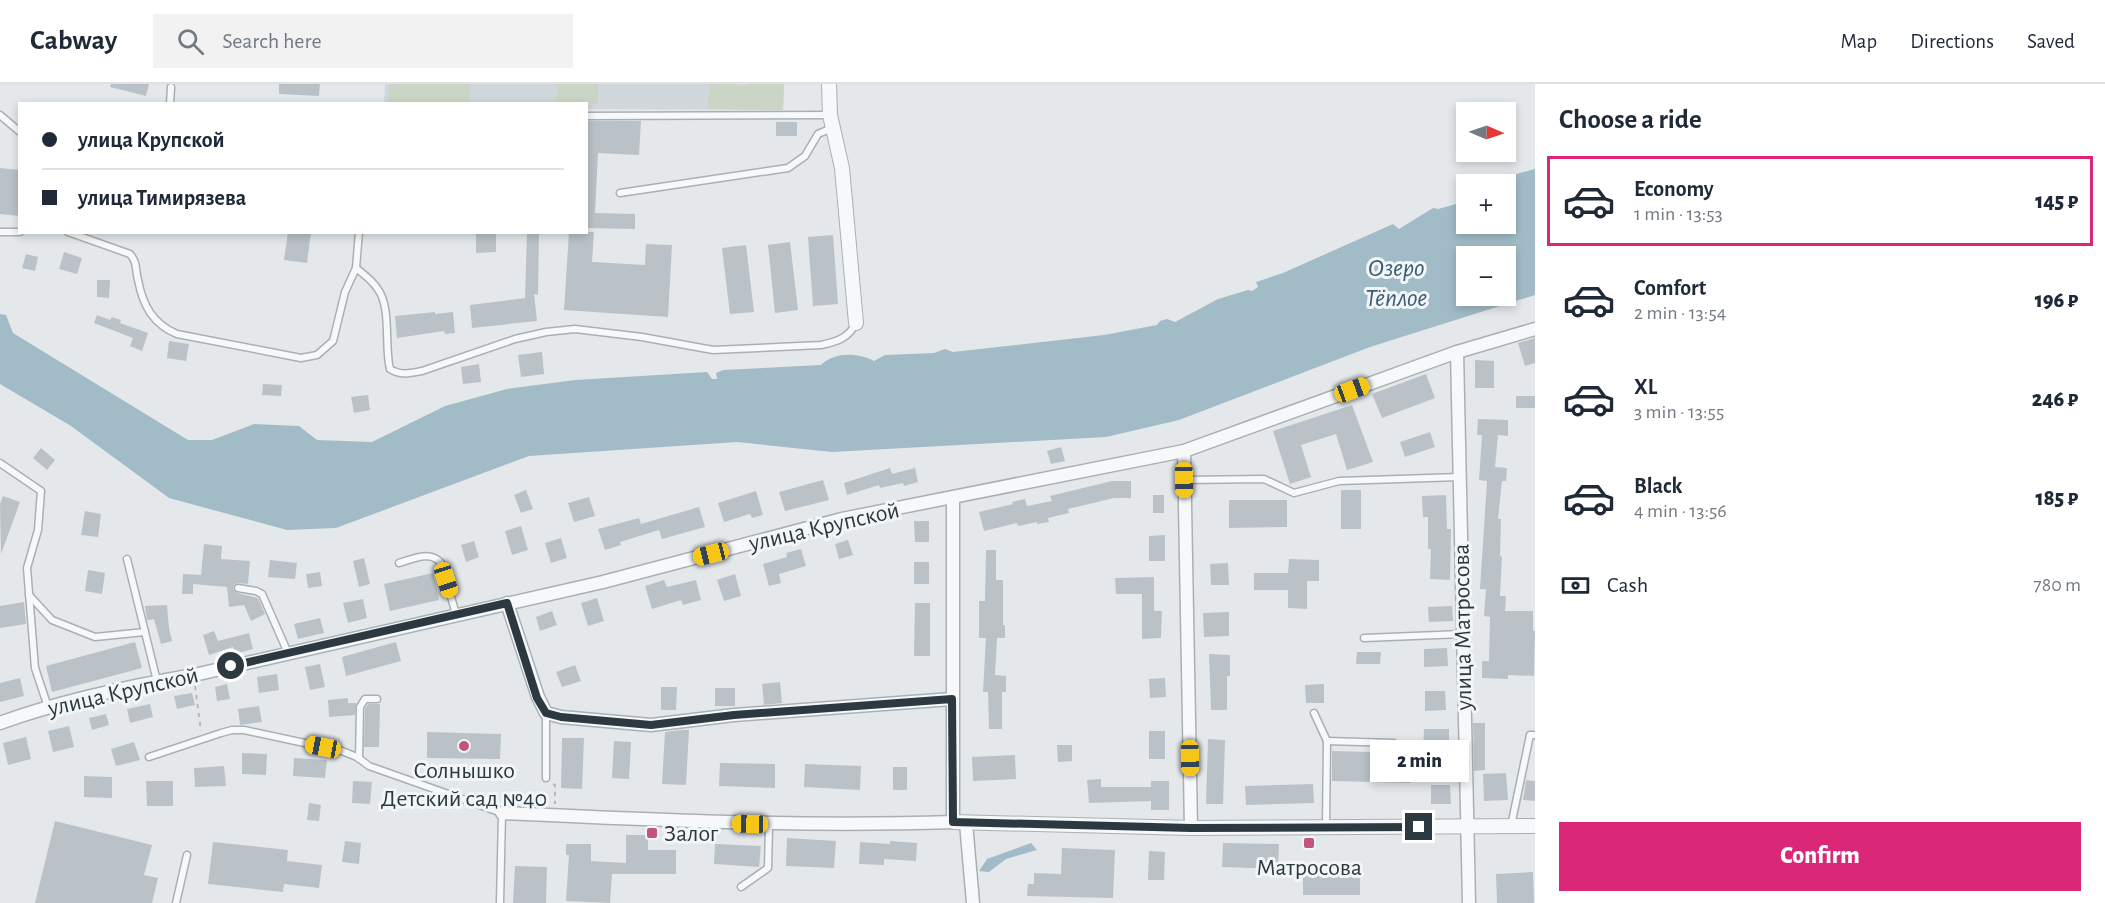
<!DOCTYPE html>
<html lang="en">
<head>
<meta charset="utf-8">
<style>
	body { margin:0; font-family:"Alegreya Sans",sans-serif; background:#f2f2f3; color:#1f2937; height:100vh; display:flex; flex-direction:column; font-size:22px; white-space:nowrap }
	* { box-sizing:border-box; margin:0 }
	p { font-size:20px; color:#747a83 }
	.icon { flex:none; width:33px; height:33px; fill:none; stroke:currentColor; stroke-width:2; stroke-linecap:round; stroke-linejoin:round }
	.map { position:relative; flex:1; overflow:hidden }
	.panel { display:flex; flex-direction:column; background:#fff; width:570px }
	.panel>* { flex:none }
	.guide { position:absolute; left:18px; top:18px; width:570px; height:132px; border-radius:0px; box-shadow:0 3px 9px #0003; display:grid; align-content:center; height:132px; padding:0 24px; background:#fff }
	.needle { width:39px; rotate:92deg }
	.buttons { position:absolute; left:1456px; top:18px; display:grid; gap:12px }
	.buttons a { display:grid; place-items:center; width:60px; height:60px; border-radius:0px; background:#fff; box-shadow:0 3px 9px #0003; font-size:30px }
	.end { position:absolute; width:27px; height:27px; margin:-14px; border:8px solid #2d3941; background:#fff; box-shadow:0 0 0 3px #fff }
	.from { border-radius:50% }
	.bubble { position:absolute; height:42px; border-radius:0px; background:#fff; box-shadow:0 3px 9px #0003; font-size:20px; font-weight:800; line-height:42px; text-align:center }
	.car { position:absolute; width:18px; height:36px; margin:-18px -9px; border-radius:8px; box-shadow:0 0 4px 2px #0007; background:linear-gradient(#f5c518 24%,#345 0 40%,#f5c518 0 76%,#345 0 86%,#f5c518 0) }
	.guide b { display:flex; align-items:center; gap:21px; height:57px; font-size:22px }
	.guide b+b { border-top:2px solid #e0e1e3 }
	.guide i { width:15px; height:15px; background:#1f2937 }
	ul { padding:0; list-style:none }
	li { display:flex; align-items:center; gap:18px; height:90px; margin:0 12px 9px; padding:0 12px; border:3px solid transparent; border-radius:0px }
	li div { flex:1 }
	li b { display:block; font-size:22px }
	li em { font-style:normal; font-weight:800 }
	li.active { border-color:#db2777 }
	li>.icon { width:54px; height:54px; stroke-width:1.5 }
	h2 { padding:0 24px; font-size:27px; line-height:72px }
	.pay { display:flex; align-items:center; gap:15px; height:66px; padding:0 24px; font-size:22px }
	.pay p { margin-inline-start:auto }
	.cta { display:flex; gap:12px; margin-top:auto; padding:12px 24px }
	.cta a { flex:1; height:69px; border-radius:0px; background:#db2777; color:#fff; font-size:24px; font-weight:800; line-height:69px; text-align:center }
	header { display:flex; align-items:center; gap:36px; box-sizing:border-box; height:84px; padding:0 30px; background:#fff; border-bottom:2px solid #e0e1e3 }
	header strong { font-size:28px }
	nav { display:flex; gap:33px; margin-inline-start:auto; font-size:21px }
	.search { width:420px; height:54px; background:#f2f2f3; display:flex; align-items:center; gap:15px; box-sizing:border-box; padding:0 21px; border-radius:0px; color:#747a83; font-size:22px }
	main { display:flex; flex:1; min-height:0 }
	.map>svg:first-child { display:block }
	.built { fill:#d2d7dc }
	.green { fill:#ccd4c6 }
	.water { fill:#a2bcc7; fill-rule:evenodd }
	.building { fill:#bbc2c7 }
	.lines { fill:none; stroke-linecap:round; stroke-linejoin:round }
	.service-casing { stroke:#a9b0b4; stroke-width:9 }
	.minor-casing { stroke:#a9b0b4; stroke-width:15 }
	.tertiary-casing { stroke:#a9b0b4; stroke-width:16 }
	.path { stroke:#b6bbbe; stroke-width:2; stroke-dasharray:4.5 4.5; stroke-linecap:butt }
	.service { stroke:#f6f8f9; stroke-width:6 }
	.minor { stroke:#f6f8f9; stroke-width:12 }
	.tertiary { stroke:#f6f8f9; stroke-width:14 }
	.route { stroke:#2d3941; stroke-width:8 }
	.poi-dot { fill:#c3557d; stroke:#f3f6f8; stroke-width:2 }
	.labels { text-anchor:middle; stroke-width:6; stroke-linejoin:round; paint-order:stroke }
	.street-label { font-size:24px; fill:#2d3941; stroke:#f3f6f8 }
	.poi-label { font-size:24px; fill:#2d3941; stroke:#f3f6f8 }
	.water-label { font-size:26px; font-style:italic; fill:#3a5f72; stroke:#f3f6f8 }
</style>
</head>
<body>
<header>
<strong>Cabway</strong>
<div class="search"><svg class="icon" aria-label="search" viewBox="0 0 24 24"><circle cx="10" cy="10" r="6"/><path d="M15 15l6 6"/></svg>Search here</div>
<nav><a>Map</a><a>Directions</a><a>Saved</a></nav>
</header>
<main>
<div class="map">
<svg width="1535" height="819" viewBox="0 0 1535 819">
	<rect width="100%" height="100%" fill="#e4e8ea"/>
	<polygon class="built" points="385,0 784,0 783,26 587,25 586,20 384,20"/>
	<g class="green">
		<polygon points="389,0 470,0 469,19 388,19"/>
		<polygon points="557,0 598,0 598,20 556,19"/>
		<polygon points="709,0 737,0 737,2 747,2 747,0 784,0 783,26 708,25"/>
	</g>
	<g class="water">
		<path d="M1535,85V211L1370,263L1179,336L1106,353L832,368L737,358L529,372L336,444L287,446L169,414L71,342L0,300V230L6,231L13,249L188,356H212L254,340L299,342L317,356L372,358L445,322L507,305L575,296L707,288L712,295H717L716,289L723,286L821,281C833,268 858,268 874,277L885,271L934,269L945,265L953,268L1104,251L1157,241L1160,237L1167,235L1175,238L1218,215L1248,206L1252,207L1258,203L1256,198L1283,189L1393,140L1399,145L1433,124L1438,125L1467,117V140H1506V101L1516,97V90ZM1467,172H1506V212H1467Z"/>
		<polygon points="1031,759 1037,766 1006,775 989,788 979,787 987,775"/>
	</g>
	<g class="building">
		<polygon points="111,0 149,0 146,12 110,3"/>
		<polygon points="279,0 320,0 319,12 279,10"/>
		<polygon points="586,37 641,37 639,71 598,69 595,129 635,130 635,145 586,144"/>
		<rect x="776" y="38" width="21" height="14"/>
		<polygon points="0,84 20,86 20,132 0,130"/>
		<polygon points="288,148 311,148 307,179 284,176"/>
		<polygon points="476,148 496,148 496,168 476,169"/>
		<polygon points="527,148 539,148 538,211 534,210 537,237 472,244 470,221 525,214"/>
		<polygon points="569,148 594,148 592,178 645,181 646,160 672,161 668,233 564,226"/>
		<polygon points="833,151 838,220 813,222 808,153"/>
		<polygon points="790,158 798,226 775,229 768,161"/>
		<polygon points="746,161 754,228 730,230 722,164"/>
		<polygon points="64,168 82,174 77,190 59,185"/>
		<polygon points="26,170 38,173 35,187 22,184"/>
		<polygon points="97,196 110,196 109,214 97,213"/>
		<polygon points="435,228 435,230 453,228 455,249 445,250 444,247 397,254 395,232"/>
		<polygon points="97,231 110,236 112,233 121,236 120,239 148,249 142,267 130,262 133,254 94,239"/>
		<polygon points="1535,254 1535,279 1525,282 1518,259"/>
		<polygon points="169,257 189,260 186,277 167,274"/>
		<polygon points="542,268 544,290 521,293 518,271"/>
		<polygon points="1475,276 1494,277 1494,304 1475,304"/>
		<polygon points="479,280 481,298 463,300 461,283"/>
		<polygon points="1426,290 1435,314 1382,334 1372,310"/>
		<polygon points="263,300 282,301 281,312 262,311"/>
		<polygon points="368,311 370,326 354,329 351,313"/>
		<rect x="1516" y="312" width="19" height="12"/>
		<polygon points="1352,321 1373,378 1347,386 1336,350 1301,361 1311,393 1290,400 1273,347"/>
		<polygon points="1478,335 1508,336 1508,352 1498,351 1495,383 1507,384 1506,397 1502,397 1498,435 1501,435 1500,472 1502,473 1500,512 1506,512 1505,527 1533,527 1533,547 1535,547 1534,592 1508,591 1508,595 1482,594 1482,577 1489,577 1490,533 1484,532 1486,505 1480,505 1487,397 1479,396 1482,351 1477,351"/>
		<polygon points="1430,348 1435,363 1405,373 1400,358"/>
		<polygon points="1061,363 1065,377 1051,380 1047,367"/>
		<polygon points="41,364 55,376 47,386 33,374"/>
		<polygon points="890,384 892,390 915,384 918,398 904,402 903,399 880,404 879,401 847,411 844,399"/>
		<polygon points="823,396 829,416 785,427 779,408"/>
		<polygon points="1112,397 1131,397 1131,414 1114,414 1068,425 1069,429 1048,434 1049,438 1037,440 1037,438 1018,442 1017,439 984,447 979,428 1013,420 1012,418 1025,415 1027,422 1052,417 1050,412"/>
		<polygon points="526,406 533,425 521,429 514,411"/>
		<rect x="1341" y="406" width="20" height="39"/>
		<polygon points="756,407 763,431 752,434 750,430 724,438 718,419"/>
		<rect x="1153" y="411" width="11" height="18"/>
		<polygon points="1446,411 1447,445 1451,445 1450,496 1430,495 1431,465 1428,465 1428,433 1423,433 1422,412"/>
		<polygon points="3,412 20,418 1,470 0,420"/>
		<polygon points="589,413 595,432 574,438 568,419"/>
		<polygon points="1229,416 1287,416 1287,443 1229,444"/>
		<polygon points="699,423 705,443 662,455 659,446 620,458 621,461 605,466 598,445 639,434 641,440"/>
		<polygon points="85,427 101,430 98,453 81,451"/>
		<polygon points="914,437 929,437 929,458 915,458"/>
		<polygon points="521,442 528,466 512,471 505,447"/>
		<polygon points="1165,451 1165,477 1149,477 1149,452"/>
		<polygon points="561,454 567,474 551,479 545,459"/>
		<polygon points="848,456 853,471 839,475 835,460"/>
		<polygon points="474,457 479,473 466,478 461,461"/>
		<polygon points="204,460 222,462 221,475 250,477 248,500 237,499 234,501 233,505 237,509 258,514 265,530 251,537 244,521 229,523 227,503 193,500 193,510 182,510 183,490 201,491"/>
		<polygon points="801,465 806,482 779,490 781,499 769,502 763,480 787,473 786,469"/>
		<polygon points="986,466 996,466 996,496 1003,496 1003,541 1005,541 1005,554 997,554 995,591 1006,592 1006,608 1002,608 1002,645 989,645 988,608 983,608 986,554 979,554 979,517 985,517"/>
		<polygon points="364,474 370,500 359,503 353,477"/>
		<polygon points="1289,475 1319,476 1319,497 1307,497 1307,525 1288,524 1288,506 1254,506 1254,489 1288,489"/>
		<polygon points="270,476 297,479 295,495 268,493"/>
		<rect x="914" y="478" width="15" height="22"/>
		<polygon points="1228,479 1229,501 1211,501 1210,480"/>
		<polygon points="88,486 105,489 102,510 85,507"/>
		<polygon points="320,488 322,502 308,504 306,490"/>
		<polygon points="433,489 439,516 390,527 384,500"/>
		<polygon points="735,490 741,512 724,517 717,496"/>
		<polygon points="1154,493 1154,527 1162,527 1161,554 1142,555 1142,510 1116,510 1115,494"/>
		<polygon points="664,496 667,503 696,496 701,516 683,521 681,516 652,525 645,502"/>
		<polygon points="597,514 604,537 588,542 581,519"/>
		<polygon points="363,515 367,534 348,539 343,519"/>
		<polygon points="24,518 26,540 0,544 0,522"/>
		<polygon points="915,519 930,519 930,572 914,572"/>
		<polygon points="167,521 169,544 172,557 161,560 154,535 147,536 145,522"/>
		<polygon points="1452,522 1453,537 1429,538 1428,523"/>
		<polygon points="552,527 557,541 540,547 536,533"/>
		<polygon points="1229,528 1229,552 1204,553 1203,529"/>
		<polygon points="320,534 324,549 298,555 294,540"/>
		<polygon points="214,547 218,557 249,549 253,565 235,570 233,563 209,571 203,551"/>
		<polygon points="135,558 142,584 52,608 46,582"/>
		<polygon points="396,558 401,577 346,592 342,573"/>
		<polygon points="1447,564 1448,582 1424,583 1424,565"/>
		<polygon points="1357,568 1381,568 1380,580 1356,580"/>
		<polygon points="1209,570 1230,571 1230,592 1227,592 1227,626 1211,626"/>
		<polygon points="320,580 325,603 310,606 305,583"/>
		<polygon points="575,581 581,597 562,603 556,588"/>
		<polygon points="277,590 279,606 259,609 257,593"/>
		<polygon points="20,594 24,612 0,618 0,599"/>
		<polygon points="1165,594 1166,613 1150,614 1149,595"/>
		<polygon points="780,598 782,619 764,621 762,600"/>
		<polygon points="227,600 230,615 217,617 215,603"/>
		<polygon points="1324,600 1324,619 1306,619 1305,601"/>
		<polygon points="661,603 677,603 676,626 661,626"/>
		<rect x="715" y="604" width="20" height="18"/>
		<polygon points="1425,607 1445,607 1446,626 1425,627"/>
		<polygon points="192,609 195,621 177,625 174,612"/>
		<polygon points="348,614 348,619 356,619 355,631 329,633 328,616"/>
		<polygon points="150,620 153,633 130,639 127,625"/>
		<polygon points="368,620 380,620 379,663 364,663 365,625"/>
		<polygon points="259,622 262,638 240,641 238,625"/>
		<polygon points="106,630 109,641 92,646 89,634"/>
		<polygon points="1473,639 1485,639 1485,686 1474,687"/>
		<polygon points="69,642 74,663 53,668 48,647"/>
		<polygon points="1424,645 1449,645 1449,667 1423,667"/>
		<polygon points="681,646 689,646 686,701 662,700 665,648"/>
		<rect x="1149" y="647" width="16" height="28"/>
		<polygon points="427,648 501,650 500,675 427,674"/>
		<polygon points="26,653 31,675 8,681 3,659"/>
		<polygon points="562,654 584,654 582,705 561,704"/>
		<polygon points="1208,655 1225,656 1223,720 1206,720"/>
		<polygon points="614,657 631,658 629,695 612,694"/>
		<polygon points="134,658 140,676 116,682 111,665"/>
		<polygon points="1057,661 1072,661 1072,677 1058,678"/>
		<polygon points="1332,667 1411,669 1410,699 1332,697"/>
		<polygon points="242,669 267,670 266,691 242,690"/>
		<polygon points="1015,671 1016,695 973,697 972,673"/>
		<polygon points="294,674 327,676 325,694 293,692"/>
		<polygon points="720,679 775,680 775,704 719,702"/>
		<polygon points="805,680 861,682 860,706 804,703"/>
		<polygon points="224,682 226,702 195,703 194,684"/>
		<rect x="893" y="683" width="14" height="23"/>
		<polygon points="1506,689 1508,716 1484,717 1483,690"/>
		<polygon points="84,692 112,693 112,714 84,713"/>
		<polygon points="1101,695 1101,703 1151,703 1151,697 1169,697 1169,726 1151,726 1151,717 1089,719 1087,696"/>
		<polygon points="1526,696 1535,697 1535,717 1523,716"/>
		<polygon points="146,697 173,697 173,722 147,722"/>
		<polygon points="353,697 372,698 370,720 352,719"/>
		<polygon points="1313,700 1314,719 1246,721 1245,702"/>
		<polygon points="1431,701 1450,701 1451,720 1431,720"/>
		<polygon points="309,719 321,721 319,737 307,736"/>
		<polygon points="55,737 152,761 144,791 158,794 152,819 35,819"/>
		<polygon points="626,751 648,751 648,766 676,766 676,790 612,790 610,819 566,817 569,771 566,771 566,760 591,760 591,777 626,779"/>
		<polygon points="787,754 836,757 834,784 786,782"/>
		<polygon points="345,757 361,759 359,780 342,778"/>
		<polygon points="890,757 917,759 916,777 884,775 884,781 859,780 860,758 890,760"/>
		<polygon points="213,758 288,766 287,777 322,781 319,804 284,800 283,808 208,800"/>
		<polygon points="1223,759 1279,760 1278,785 1222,783"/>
		<polygon points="715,760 761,762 759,783 714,780"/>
		<polygon points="1062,764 1115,766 1113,814 1027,812 1028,800 1034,800 1034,789 1061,790"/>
		<polygon points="1149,767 1165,768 1164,796 1148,796"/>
		<polygon points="515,782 547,783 546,819 513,819"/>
		<polygon points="1360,786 1360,811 1303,811 1303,787"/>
		<polygon points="1533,788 1534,819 1497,819 1496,790"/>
	</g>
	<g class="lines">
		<defs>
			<g id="service">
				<polyline points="170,20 171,3"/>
				<polyline points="0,31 20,48"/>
				<polyline points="586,32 829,31"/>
				<polyline points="620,109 788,84 805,72 818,50 832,44"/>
				<polyline points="0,148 20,148"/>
				<path d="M68,148L130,170C138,180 135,185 138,196C143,222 153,240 177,250L301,274L317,271L333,257L345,208L356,184L359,148"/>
				<path d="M356,184C363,190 372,196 377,204C392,223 384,262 390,285C401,292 411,289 422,287L515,255L546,248L575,245L642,253L713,266L821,261C836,258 849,254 856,239"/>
				<polyline points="0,379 41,407 38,446 27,484 35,584 48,623"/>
				<polyline points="1184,396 1264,395 1294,409 1339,397 1459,393"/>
				<polyline points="127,475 157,597"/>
				<path d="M399,479C413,475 430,466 441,479L456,530"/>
				<polyline points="238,504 256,507 262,510 288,569"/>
				<polyline points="29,511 52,536 95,553 145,548"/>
				<polyline points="1364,554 1462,550"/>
				<polyline points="1314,629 1327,657 1326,742"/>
				<polyline points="1327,657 1394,659"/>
				<polyline points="149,673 221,649 232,646 244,646 342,667 357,673 369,682 502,729 500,819"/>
				<polyline points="359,675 360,623 365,615 377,615"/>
				<polyline points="546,694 546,629"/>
				<polyline points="1511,742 1530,651 1535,651"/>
				<polyline points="741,803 768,784 769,740"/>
				<polyline points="176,819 187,771"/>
			</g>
			<g id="minor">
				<polyline points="1457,268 1469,819"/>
				<polyline points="1184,367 1191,744"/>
				<polyline points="507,519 538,613 546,629 561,633 651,641 734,631 952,615"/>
				<path d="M0,639C60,617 131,602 194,591L603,498L842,435L1184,367L1457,268L1535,245"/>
				<path d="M502,729C652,736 802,743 953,738V414"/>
				<polyline points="966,739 973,819"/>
			</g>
			<g id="tertiary">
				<polyline points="829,0 830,31 842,84 856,239"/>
				<polyline points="953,738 1191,744 1535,742"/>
			</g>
		</defs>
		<use href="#service" class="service-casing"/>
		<use href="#minor" class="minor-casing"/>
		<use href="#tertiary" class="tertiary-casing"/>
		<g class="path">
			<polyline points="195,602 201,647"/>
			<polyline points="553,700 555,701 555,720"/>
		</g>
		<use href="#service" class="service"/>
		<use href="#minor" class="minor"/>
		<use href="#tertiary" class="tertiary"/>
	</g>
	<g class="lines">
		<polyline class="route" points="231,582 507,519 537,614 546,629 561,633 651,641 734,631 952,615 953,738 1191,744 1419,743"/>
	</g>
	<g class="poi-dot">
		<circle cx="464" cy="662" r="6"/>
		<rect x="646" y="743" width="12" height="12" rx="3"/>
		<rect x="1303" y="753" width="12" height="12" rx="3"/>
	</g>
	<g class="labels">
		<g class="street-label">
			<text transform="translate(824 442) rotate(-13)" y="8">улица Крупской</text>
			<text transform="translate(1462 543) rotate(-91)" y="8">улица Матросова</text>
			<text transform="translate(123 607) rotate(-13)" y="8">улица Крупской</text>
		</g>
		<g class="poi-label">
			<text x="464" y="694">Солнышко<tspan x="464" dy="28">Детский сад №40</tspan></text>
			<text x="664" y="757" text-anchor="start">Залог</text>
			<text x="1309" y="791">Матросова</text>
		</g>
		<g class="water-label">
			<text x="1396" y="192">Озеро<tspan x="1396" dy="30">Тёплое</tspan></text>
		</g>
	</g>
</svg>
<div class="buttons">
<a><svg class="needle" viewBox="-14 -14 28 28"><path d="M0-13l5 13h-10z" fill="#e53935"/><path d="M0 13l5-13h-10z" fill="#747a83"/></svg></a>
<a>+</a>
<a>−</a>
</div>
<i class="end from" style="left:231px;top:582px"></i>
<i class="end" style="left:1419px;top:743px"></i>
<div class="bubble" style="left:1370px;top:656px;width:99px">2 min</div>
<i class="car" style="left:1352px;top:306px;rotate:70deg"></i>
<i class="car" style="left:1184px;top:396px;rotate:179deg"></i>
<i class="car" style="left:711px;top:470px;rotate:256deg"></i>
<i class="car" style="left:446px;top:496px;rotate:162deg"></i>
<i class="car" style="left:323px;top:663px;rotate:281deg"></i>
<i class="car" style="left:1190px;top:674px;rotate:179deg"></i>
<i class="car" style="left:750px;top:740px;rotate:271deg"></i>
<div class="guide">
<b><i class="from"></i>улица Крупской</b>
<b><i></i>улица Тимирязева</b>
</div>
</div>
<section class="panel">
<h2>Choose a ride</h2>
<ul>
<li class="active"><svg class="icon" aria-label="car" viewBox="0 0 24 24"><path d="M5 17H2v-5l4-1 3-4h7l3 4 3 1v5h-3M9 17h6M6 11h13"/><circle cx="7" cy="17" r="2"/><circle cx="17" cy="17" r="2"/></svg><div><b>Economy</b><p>1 min · 13:53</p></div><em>145 ₽</em></li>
<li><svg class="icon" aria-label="car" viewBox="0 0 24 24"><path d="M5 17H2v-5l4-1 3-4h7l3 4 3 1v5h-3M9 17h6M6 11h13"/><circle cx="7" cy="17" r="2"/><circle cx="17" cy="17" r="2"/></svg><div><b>Comfort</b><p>2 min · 13:54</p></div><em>196 ₽</em></li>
<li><svg class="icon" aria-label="car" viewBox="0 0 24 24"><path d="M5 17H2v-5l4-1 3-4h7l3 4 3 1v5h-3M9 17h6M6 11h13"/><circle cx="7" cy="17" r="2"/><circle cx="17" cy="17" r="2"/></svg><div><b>XL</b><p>3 min · 13:55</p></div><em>246 ₽</em></li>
<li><svg class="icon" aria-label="car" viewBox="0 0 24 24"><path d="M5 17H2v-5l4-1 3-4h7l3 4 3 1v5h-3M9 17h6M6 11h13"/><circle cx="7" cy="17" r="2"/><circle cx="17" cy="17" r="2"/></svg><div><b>Black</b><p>4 min · 13:56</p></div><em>185 ₽</em></li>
</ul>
<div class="pay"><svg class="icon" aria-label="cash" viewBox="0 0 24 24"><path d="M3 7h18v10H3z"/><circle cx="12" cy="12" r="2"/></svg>Cash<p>780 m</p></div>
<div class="cta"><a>Confirm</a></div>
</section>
</main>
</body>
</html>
